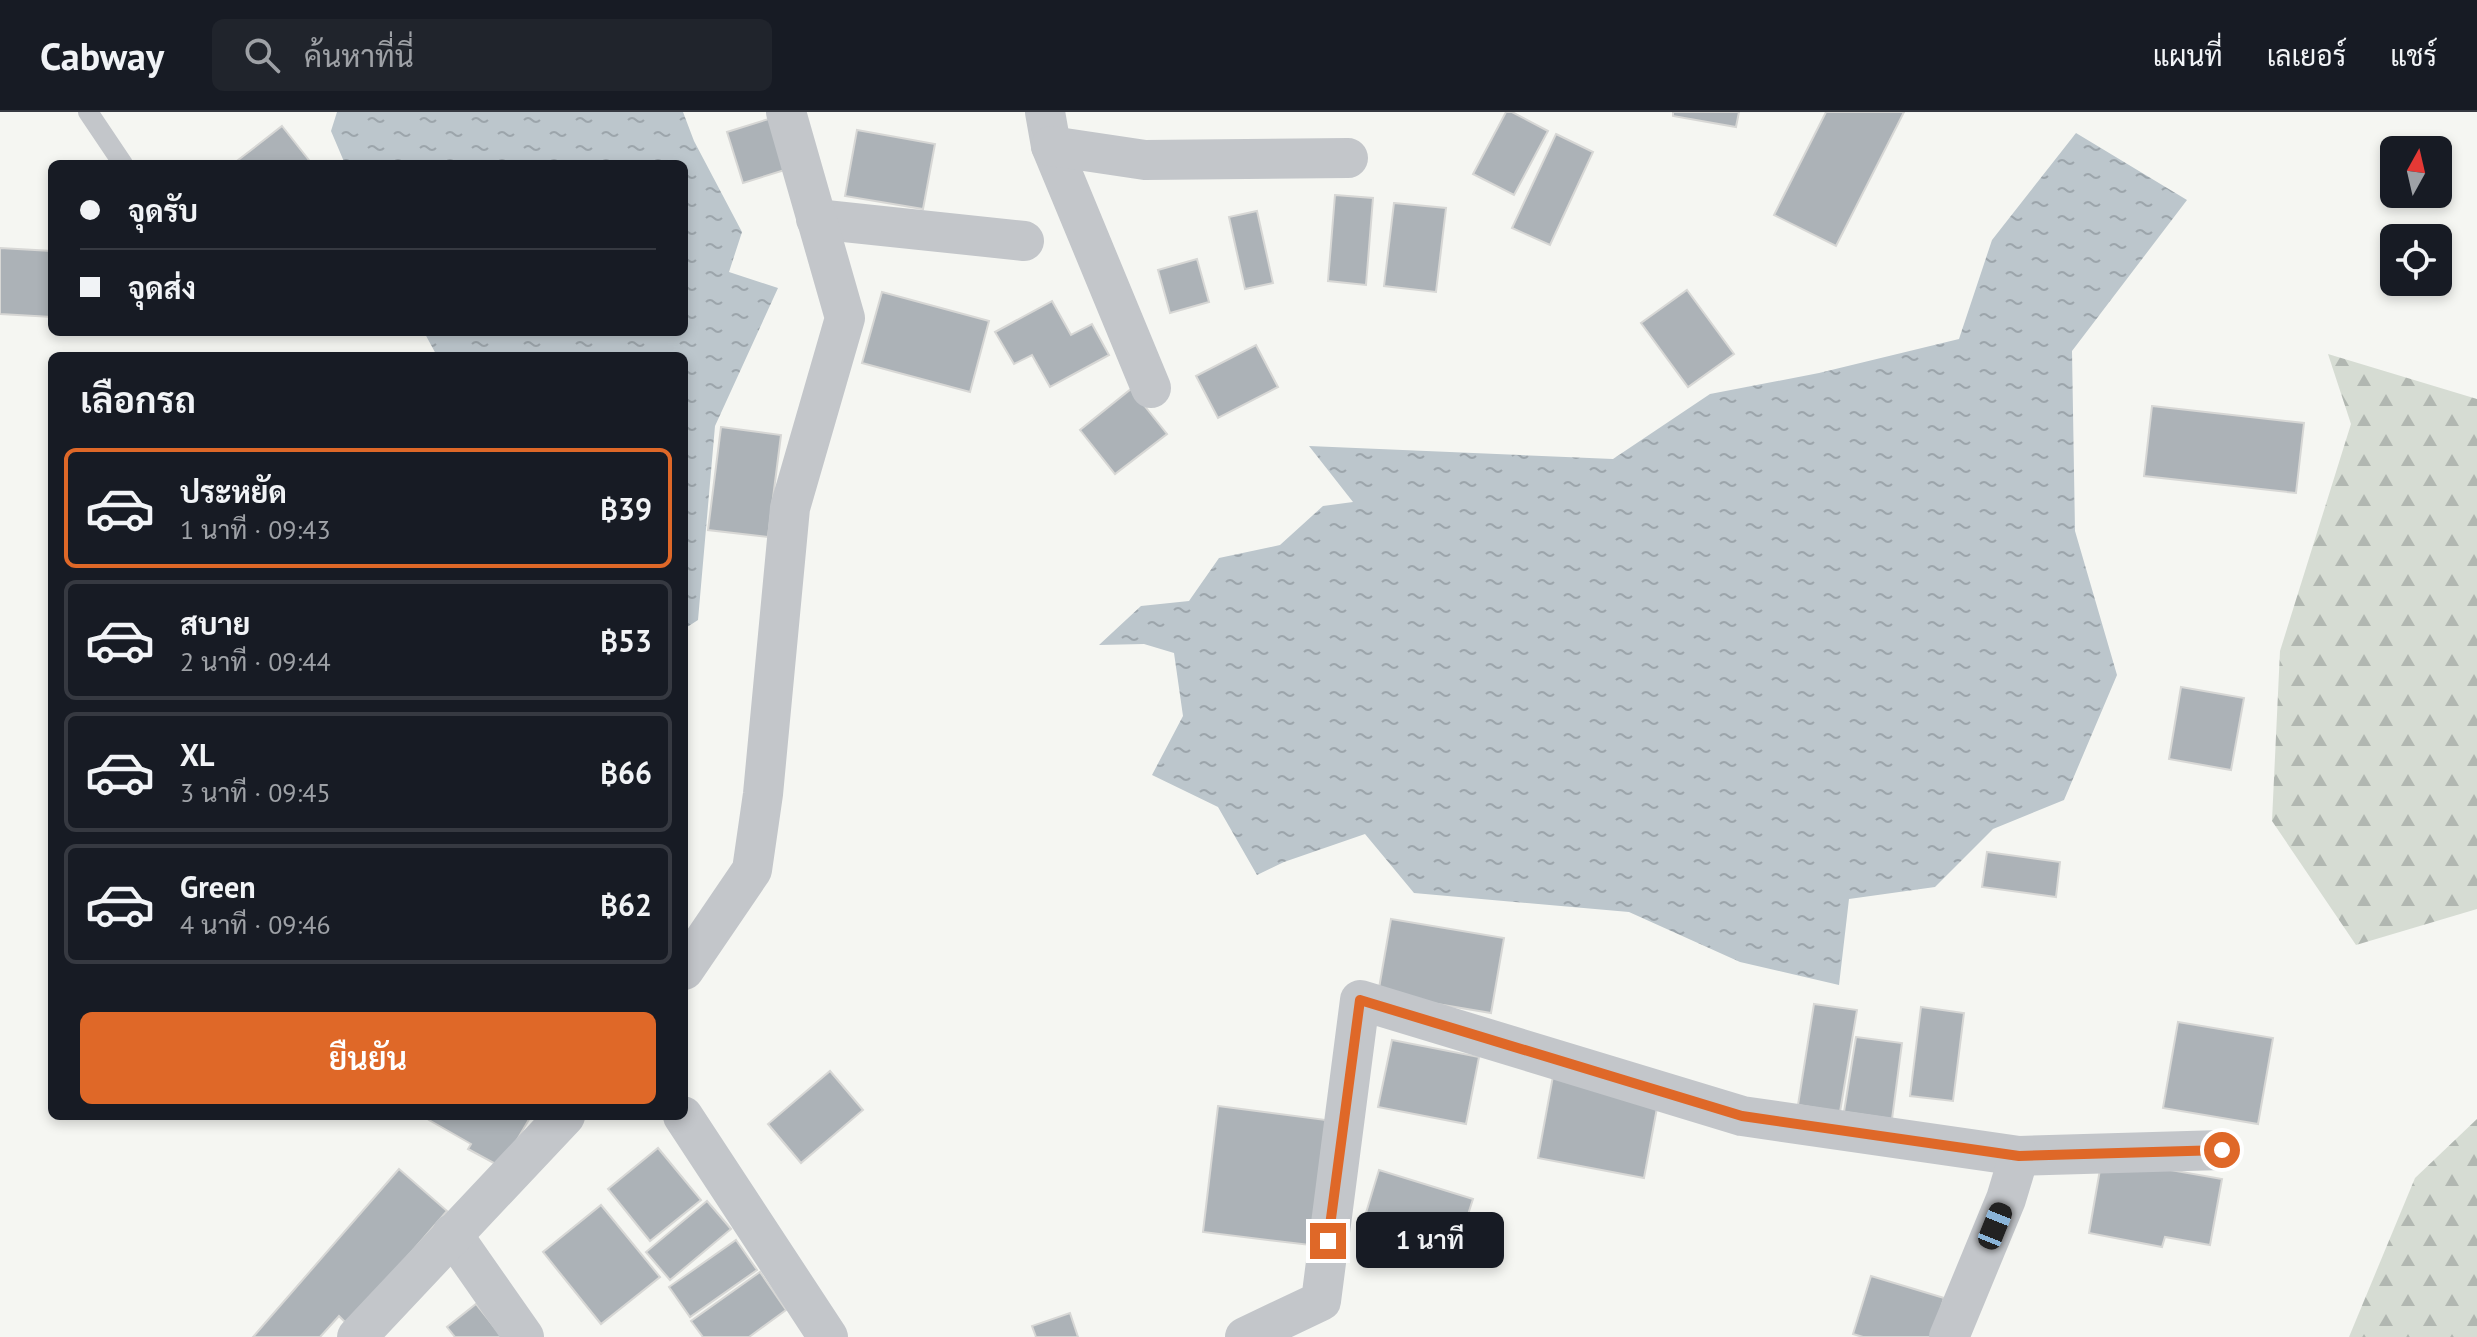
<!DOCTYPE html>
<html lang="th">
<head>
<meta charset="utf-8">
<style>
	body { margin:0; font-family:"PT Sans",Sarabun,sans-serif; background:#20242c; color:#f1f3f6; height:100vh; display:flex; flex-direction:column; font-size:30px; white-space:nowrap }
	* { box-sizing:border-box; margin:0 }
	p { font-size:26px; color:#9ea1a6 }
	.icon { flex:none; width:44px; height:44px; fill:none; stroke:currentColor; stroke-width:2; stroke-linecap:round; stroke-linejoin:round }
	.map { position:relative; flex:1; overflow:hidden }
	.sheet { position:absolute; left:48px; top:240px; width:640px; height:768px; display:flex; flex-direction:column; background:#171b24; border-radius:12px; box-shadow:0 4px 12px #0003 }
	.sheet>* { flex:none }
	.hud { position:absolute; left:48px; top:48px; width:640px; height:176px; border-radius:12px; box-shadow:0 4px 12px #0003; display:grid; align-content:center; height:176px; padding:0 32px; background:#171b24 }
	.needle { width:52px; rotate:8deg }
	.buttons { position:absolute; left:2380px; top:24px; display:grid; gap:16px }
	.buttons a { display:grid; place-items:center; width:72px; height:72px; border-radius:12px; background:#171b24; box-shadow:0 4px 12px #0003; font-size:40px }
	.end { position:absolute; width:36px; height:36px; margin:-18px; border:10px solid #df6828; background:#fff; box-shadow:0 0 0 4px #fff }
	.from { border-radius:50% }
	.bubble { position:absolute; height:56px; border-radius:12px; background:#171b24; box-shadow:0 4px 12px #0003; font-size:26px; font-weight:600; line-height:56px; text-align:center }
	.car { position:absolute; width:24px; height:48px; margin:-24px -12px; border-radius:10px; box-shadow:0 0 6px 2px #0007; background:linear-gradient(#222 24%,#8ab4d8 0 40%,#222 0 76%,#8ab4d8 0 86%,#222 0) }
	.hud b { display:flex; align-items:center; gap:28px; height:76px; font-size:30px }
	.hud b+b { border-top:2px solid #363941 }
	.hud i { width:20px; height:20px; background:#f1f3f6 }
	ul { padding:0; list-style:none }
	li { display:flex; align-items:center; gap:24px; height:120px; margin:0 16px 12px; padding:0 16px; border:4px solid #363941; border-radius:12px }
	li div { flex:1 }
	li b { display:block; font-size:30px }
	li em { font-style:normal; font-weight:600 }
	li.on { border-color:#df6828 }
	li>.icon { width:72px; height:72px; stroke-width:1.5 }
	h2 { padding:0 32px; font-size:36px; line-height:96px }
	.button { display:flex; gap:16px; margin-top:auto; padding:16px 32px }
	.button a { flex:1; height:92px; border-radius:12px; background:#df6828; color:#fff; font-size:32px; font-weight:600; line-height:92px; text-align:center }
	header { display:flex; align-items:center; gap:48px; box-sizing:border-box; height:112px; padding:0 40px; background:#171b24; border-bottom:2px solid #363941 }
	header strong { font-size:38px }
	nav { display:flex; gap:44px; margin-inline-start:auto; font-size:28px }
	.search { width:560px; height:72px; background:#20242c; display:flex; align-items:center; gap:20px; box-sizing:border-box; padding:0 28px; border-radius:12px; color:#9ea1a6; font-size:30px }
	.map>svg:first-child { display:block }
	.forest { fill:url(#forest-firs) }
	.water { fill:url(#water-ripples) }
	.building { fill:#acb2b7; stroke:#d7d7d5; stroke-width:2 }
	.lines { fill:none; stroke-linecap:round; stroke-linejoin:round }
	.service { stroke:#c3c6ca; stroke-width:20 }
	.minor { stroke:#c3c6ca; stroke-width:40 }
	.route { stroke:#df6828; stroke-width:10 }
</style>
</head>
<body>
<header>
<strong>Cabway</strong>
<div class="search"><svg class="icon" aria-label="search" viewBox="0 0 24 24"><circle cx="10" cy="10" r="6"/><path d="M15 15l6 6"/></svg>ค้นหาที่นี่</div>
<nav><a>แผนที่</a><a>เลเยอร์</a><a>แชร์</a></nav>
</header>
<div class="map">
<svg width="2477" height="1225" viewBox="0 0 2477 1225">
	<defs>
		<pattern id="forest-firs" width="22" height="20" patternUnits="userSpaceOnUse" patternTransform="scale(2)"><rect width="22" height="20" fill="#d6dcd3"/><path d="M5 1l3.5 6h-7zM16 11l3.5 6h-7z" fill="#b1b7b1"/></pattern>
		<pattern id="water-ripples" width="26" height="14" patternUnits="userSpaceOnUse" patternTransform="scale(2)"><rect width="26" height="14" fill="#bcc6cc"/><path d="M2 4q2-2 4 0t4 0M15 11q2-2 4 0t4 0" fill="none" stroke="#9ca5ab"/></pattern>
	</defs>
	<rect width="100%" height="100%" fill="#f5f6f2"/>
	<g class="forest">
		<polygon points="2328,242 2477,287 2477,797 2356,833 2272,709 2280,539 2351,312"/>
		<polygon points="2477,1007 2477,1225 2349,1225 2415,1066"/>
	</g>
	<g class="water">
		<polygon points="337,0 683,0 694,29 742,120 729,160 778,176 715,314 698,508 684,517 684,244 437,244 424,220 684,220 684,52 345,52 331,19"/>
		<polygon points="2076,21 2187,88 2072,239 2075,419 2117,563 2064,688 1993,717 1935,775 1849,787 1839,873 1740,850 1629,800 1414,781 1365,722 1284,750 1257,763 1218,695 1152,663 1183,604 1174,541 1144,532 1099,533 1141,494 1189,489 1219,446 1280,433 1323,394 1353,390 1309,334 1613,347 1710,282 1819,261 1959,227 1992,128"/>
	</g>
	<g class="building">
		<polygon points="1506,0 1512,0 1548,19 1514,83 1473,62"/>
		<polygon points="1673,0 1739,0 1736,15 1673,4"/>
		<polygon points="1826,0 1904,0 1836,134 1774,103"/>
		<polygon points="775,5 791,56 743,71 727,20"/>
		<polygon points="282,14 312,52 233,52"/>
		<polygon points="857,18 935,32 923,97 845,84"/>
		<polygon points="1556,22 1593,40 1550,133 1512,116"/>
		<polygon points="1335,83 1373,86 1366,173 1328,169"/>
		<polygon points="1394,91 1446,96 1436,180 1384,174"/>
		<polygon points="1257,99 1273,171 1245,177 1229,105"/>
		<polygon points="0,136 52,139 52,205 0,202"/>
		<polygon points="1197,147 1209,190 1170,201 1158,158"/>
		<polygon points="1687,178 1734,242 1688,275 1641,211"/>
		<polygon points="882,180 989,209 970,280 862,251"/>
		<polygon points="1052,189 1071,223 1092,212 1109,243 1050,275 1032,243 1014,252 995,220"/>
		<polygon points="1256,233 1278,275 1218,306 1196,264"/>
		<polygon points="1131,277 1167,322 1115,362 1080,318"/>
		<polygon points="2152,294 2304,311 2296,381 2144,364"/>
		<polygon points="721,315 781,323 768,425 708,418"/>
		<polygon points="2181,575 2244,586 2231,658 2169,647"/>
		<polygon points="1987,740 2060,750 2056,785 1982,775"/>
		<polygon points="1391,807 1504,826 1491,901 1378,882"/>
		<polygon points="1814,892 1857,898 1840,1000 1798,993"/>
		<polygon points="1921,895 1964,901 1953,989 1910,984"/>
		<polygon points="2178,910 2273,926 2258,1012 2163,996"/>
		<polygon points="1856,925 1902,931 1892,1007 1844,1000"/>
		<polygon points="1392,928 1479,945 1466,1012 1378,995"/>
		<polygon points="830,959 863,998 801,1051 768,1012"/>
		<polygon points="1553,964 1659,985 1644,1066 1538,1046"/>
		<polygon points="1218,994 1326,1008 1310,1133 1203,1120"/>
		<polygon points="432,1004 531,1004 501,1055 468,1037 471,1032 429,1008"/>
		<polygon points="658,1036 701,1088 650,1129 608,1077"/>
		<polygon points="2102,1046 2222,1067 2210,1133 2165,1125 2162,1135 2089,1121"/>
		<polygon points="399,1057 447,1099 348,1213 339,1204 320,1225 253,1225"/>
		<polygon points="1379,1058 1473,1087 1455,1143 1362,1114"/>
		<polygon points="707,1089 731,1117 670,1168 646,1140"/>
		<polygon points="601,1093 660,1165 601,1212 543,1140"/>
		<polygon points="736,1128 757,1158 690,1205 669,1175"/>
		<polygon points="760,1160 786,1198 749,1225 703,1225 691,1209"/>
		<polygon points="1871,1164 1944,1186 1932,1225 1863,1225 1853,1222"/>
		<polygon points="476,1192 502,1225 455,1225 447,1215"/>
		<polygon points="1070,1201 1078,1225 1036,1225 1032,1214"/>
	</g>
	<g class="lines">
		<polyline class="service" points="88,0 123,52"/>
		<g class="minor">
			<polyline points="1045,0 1051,34 1151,276"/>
			<polyline points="1051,34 1145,48 1348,46"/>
			<polyline points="816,107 1024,129"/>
			<polyline points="684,858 752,758 763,682 790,396 845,206 786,0"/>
			<polyline points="683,1004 828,1225"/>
			<polyline points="452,1122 524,1225"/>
			<polyline points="357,1225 565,1004"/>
			<polyline points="1245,1225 1321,1189 1360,888 1742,1004 2019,1044 2222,1038"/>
			<polyline points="1949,1225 2006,1087 2019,1044"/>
		</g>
	</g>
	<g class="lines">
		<polyline class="route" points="1328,1129 1360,888 1742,1004 2019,1044 2222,1038"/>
	</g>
</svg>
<div class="buttons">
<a><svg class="needle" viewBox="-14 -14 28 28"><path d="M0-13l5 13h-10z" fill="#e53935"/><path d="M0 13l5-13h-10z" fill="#9ea1a6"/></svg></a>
<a><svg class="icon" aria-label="locate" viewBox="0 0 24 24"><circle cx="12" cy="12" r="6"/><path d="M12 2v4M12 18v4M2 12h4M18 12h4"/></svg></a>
</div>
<i class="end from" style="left:2222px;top:1038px"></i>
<i class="end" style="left:1328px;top:1129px"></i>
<div class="bubble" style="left:1356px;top:1100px;width:148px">1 นาที</div>
<i class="car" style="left:1995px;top:1114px;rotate:22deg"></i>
<div class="hud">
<b><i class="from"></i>จุดรับ</b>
<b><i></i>จุดส่ง</b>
</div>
<section class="sheet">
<h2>เลือกรถ</h2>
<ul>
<li class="on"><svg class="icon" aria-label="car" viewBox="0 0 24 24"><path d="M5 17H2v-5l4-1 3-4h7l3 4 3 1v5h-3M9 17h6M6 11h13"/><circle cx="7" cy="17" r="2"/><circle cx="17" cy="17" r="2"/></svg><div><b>ประหยัด</b><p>1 นาที · 09:43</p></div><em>฿39</em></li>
<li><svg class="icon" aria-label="car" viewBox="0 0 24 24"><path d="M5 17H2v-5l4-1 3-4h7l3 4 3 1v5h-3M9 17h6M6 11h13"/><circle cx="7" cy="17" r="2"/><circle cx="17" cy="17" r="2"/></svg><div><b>สบาย</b><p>2 นาที · 09:44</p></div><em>฿53</em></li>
<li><svg class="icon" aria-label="car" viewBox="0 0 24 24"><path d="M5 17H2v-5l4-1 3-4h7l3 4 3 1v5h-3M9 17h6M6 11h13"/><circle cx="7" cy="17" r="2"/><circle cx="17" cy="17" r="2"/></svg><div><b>XL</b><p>3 นาที · 09:45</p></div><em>฿66</em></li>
<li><svg class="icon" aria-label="car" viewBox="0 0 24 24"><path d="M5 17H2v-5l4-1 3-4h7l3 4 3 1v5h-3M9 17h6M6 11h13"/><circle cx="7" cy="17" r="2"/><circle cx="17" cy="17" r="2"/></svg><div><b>Green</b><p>4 นาที · 09:46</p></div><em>฿62</em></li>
</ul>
<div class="button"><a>ยืนยัน</a></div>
</section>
</div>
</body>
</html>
